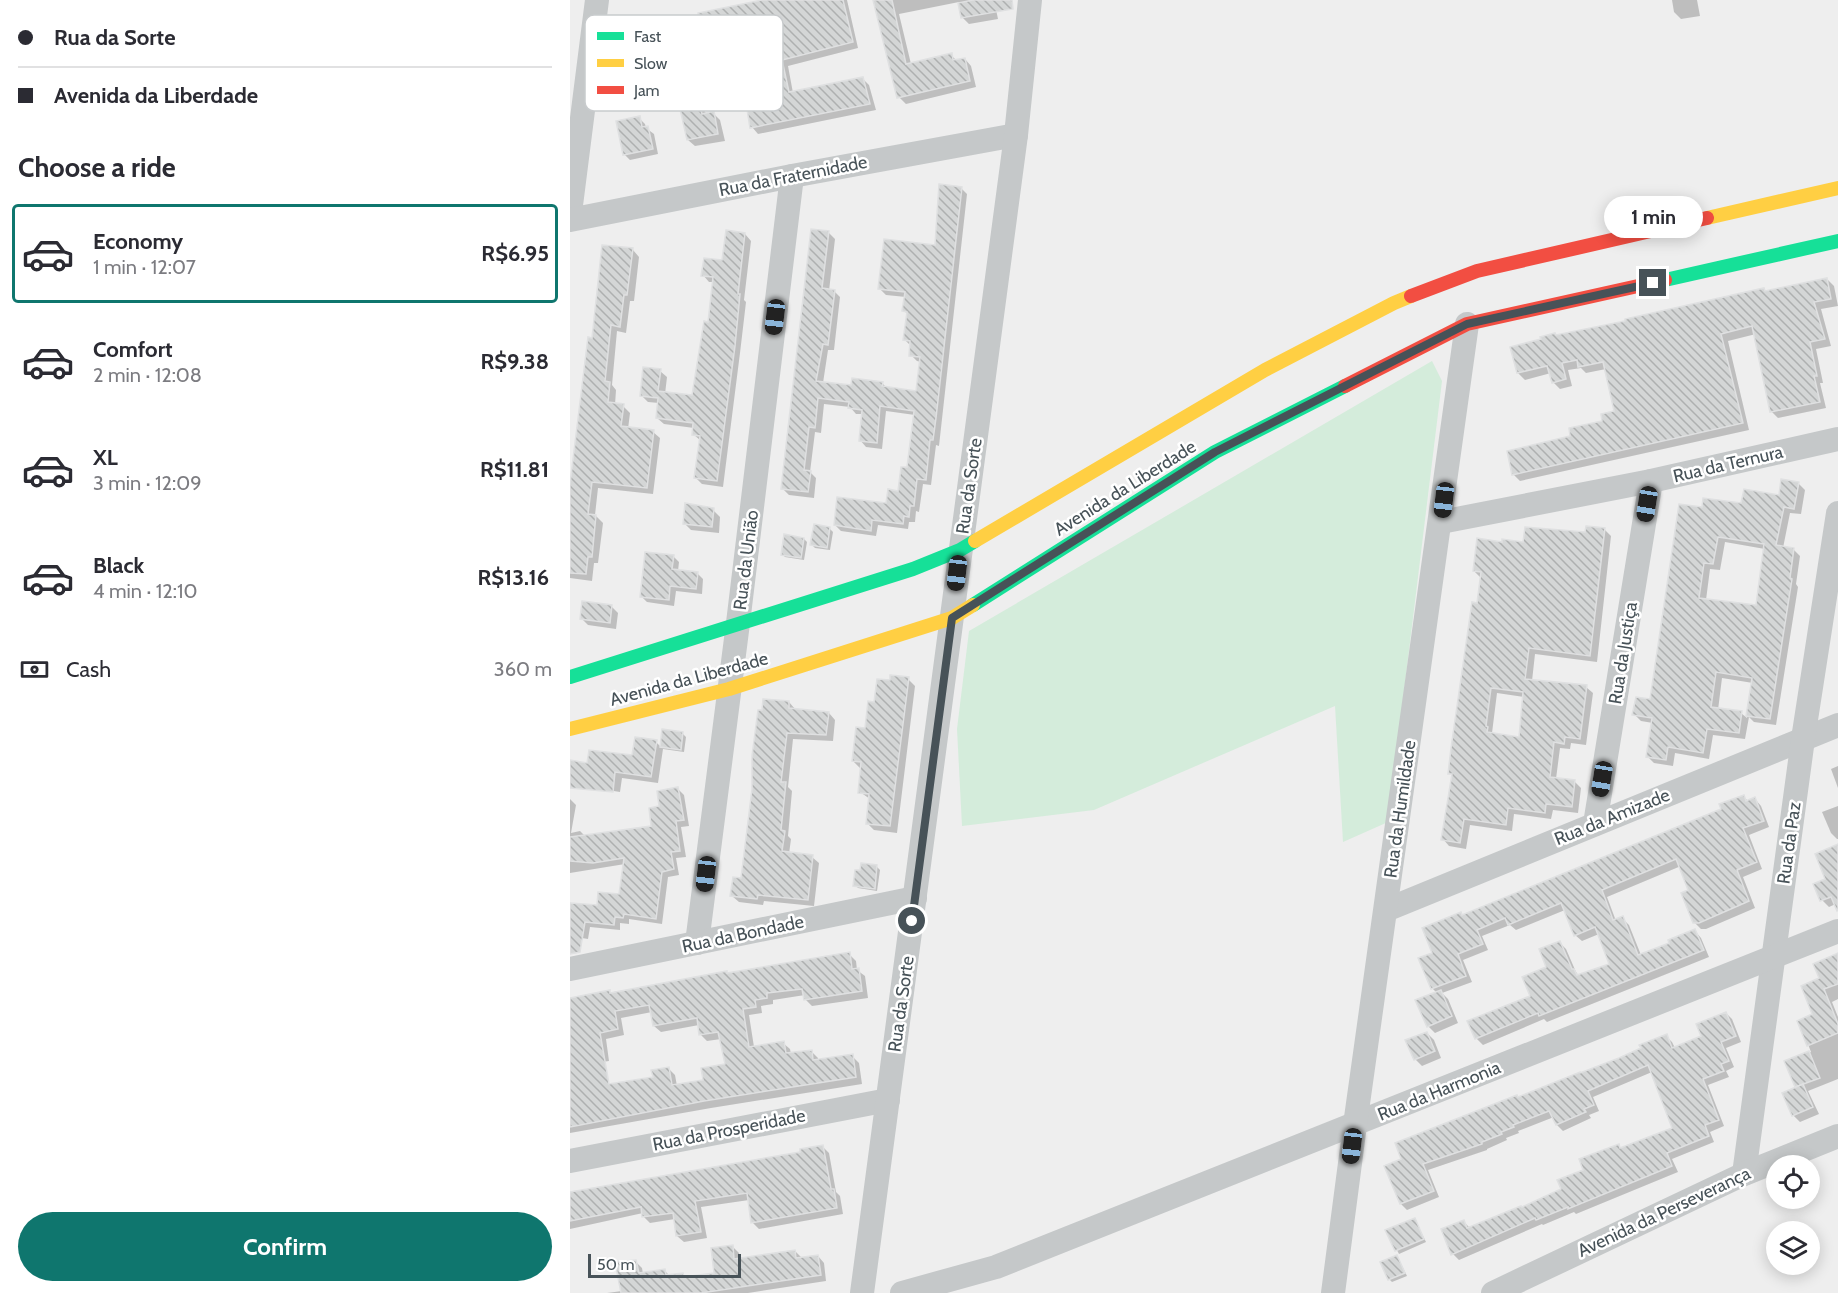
<!DOCTYPE html>
<html lang="en">
<head>
<meta charset="utf-8">
<style>
	body { margin:0; font-family:Cabin,sans-serif; background:#f7f7f7; color:#2b2b33; height:100vh; display:flex; flex-direction:column; font-size:22px; white-space:nowrap }
	* { box-sizing:border-box; margin:0 }
	p { font-size:20px; color:#7c7c81 }
	.icon { flex:none; width:33px; height:33px; fill:none; stroke:currentColor; stroke-width:2; stroke-linecap:round; stroke-linejoin:round }
	.map { position:relative; flex:1; overflow:hidden }
	.side { display:flex; flex-direction:column; background:#fff; width:570px }
	.side>* { flex:none }
	.hud { display:grid; align-content:center; height:132px; padding:0 18px; background:#fff }
	.controls { position:absolute; left:1196px; top:1155px; display:grid; gap:12px }
	.controls a { display:grid; place-items:center; width:54px; height:54px; border-radius:50%; background:#fff; box-shadow:0 3px 15px #0003; font-size:30px }
	.scale { position:absolute; left:18px; bottom:15px; width:153px; box-sizing:border-box; padding-left:6px; border:3px solid #475258; border-top:0; font-size:16px; line-height:21px; white-space:nowrap; color:#475258; -webkit-text-stroke:4px #fff; paint-order:stroke }
	.end { position:absolute; width:27px; height:27px; margin:-14px; border:8px solid #475258; background:#fff; box-shadow:0 0 0 3px #fff }
	.from { border-radius:50% }
	.bubble { position:absolute; height:42px; border-radius:21px; background:#fff; box-shadow:0 3px 15px #0003; font-size:20px; font-weight:700; line-height:42px; text-align:center }
	.car { position:absolute; width:18px; height:36px; margin:-18px -9px; border-radius:8px; box-shadow:0 0 4px 2px #0007; background:linear-gradient(#222 24%,#8ab4d8 0 40%,#222 0 76%,#8ab4d8 0 86%,#222 0) }
	.hud b { display:flex; align-items:center; gap:21px; height:57px; font-size:22px }
	.hud b+b { border-top:2px solid #e1e1e2 }
	.hud i { width:15px; height:15px; background:#2b2b33 }
	ul { padding:0; list-style:none }
	li { display:flex; align-items:center; gap:18px; height:99px; margin:0 12px 9px; padding:0 6px; border:3px solid transparent; border-radius:6px }
	li div { flex:1 }
	li b { display:block; font-size:22px }
	li em { font-style:normal; font-weight:700 }
	li.on { border-color:#0f766e }
	li>.icon { width:54px; height:54px; stroke-width:1.5 }
	h2 { padding:0 18px; font-size:27px; line-height:72px }
	.pay { display:flex; align-items:center; gap:15px; height:66px; padding:0 18px; font-size:22px }
	.pay p { margin-inline-start:auto }
	.button { display:flex; gap:12px; margin-top:auto; padding:12px 18px }
	.button a { flex:1; height:69px; border-radius:36px; background:#0f766e; color:#fff; font-size:24px; font-weight:700; line-height:69px; text-align:center }
	main { display:flex; flex:1; min-height:0 }
	.map>svg:first-child { display:block }
	.green { fill:#d4ecdb }
	.shadow { fill:#0003; fill-rule:evenodd }
	.building { fill:url(#building-back-hatch); stroke:#dfe0e1; stroke-width:1.5; fill-rule:evenodd }
	.lines { fill:none; stroke-linecap:round; stroke-linejoin:round }
	.street { stroke:#c5c8c9; stroke-width:24 }
	.fast { stroke:#16e098; stroke-width:14 }
	.slow { stroke:#ffcf43; stroke-width:14 }
	.jam { stroke:#f24e42; stroke-width:14 }
	.route { stroke:#475258; stroke-width:8 }
	.labels { text-anchor:middle; stroke-width:5; stroke-linejoin:round; paint-order:stroke }
	.street-label { font-size:18px; fill:#475258; stroke:#fff }
	.key { fill:#fff; stroke:#c8cbcd; stroke-width:1.5 }
	.key-label { font-size:16px; fill:#475258 }
</style>
</head>
<body>
<main>
<section class="side">
<div class="hud">
<b><i class="from"></i>Rua da Sorte</b>
<b><i></i>Avenida da Liberdade</b>
</div>
<h2>Choose a ride</h2>
<ul>
<li class="on"><svg class="icon" aria-label="car" viewBox="0 0 24 24"><path d="M5 17H2v-5l4-1 3-4h7l3 4 3 1v5h-3M9 17h6M6 11h13"/><circle cx="7" cy="17" r="2"/><circle cx="17" cy="17" r="2"/></svg><div><b>Economy</b><p>1 min · 12:07</p></div><em>R$6.95</em></li>
<li><svg class="icon" aria-label="car" viewBox="0 0 24 24"><path d="M5 17H2v-5l4-1 3-4h7l3 4 3 1v5h-3M9 17h6M6 11h13"/><circle cx="7" cy="17" r="2"/><circle cx="17" cy="17" r="2"/></svg><div><b>Comfort</b><p>2 min · 12:08</p></div><em>R$9.38</em></li>
<li><svg class="icon" aria-label="car" viewBox="0 0 24 24"><path d="M5 17H2v-5l4-1 3-4h7l3 4 3 1v5h-3M9 17h6M6 11h13"/><circle cx="7" cy="17" r="2"/><circle cx="17" cy="17" r="2"/></svg><div><b>XL</b><p>3 min · 12:09</p></div><em>R$11.81</em></li>
<li><svg class="icon" aria-label="car" viewBox="0 0 24 24"><path d="M5 17H2v-5l4-1 3-4h7l3 4 3 1v5h-3M9 17h6M6 11h13"/><circle cx="7" cy="17" r="2"/><circle cx="17" cy="17" r="2"/></svg><div><b>Black</b><p>4 min · 12:10</p></div><em>R$13.16</em></li>
</ul>
<div class="pay"><svg class="icon" aria-label="cash" viewBox="0 0 24 24"><path d="M3 7h18v10H3z"/><circle cx="12" cy="12" r="2"/></svg>Cash<p>360 m</p></div>
<div class="button"><a>Confirm</a></div>
</section>
<div class="map">
<svg width="1268" height="1293" viewBox="0 0 1268 1293">
	<defs>
		<pattern id="building-back-hatch" width="6" height="6" patternUnits="userSpaceOnUse" patternTransform="scale(1.5)"><rect width="6" height="6" fill="#d4d6d6"/><path d="M-1 5l2 2M0 0l6 6M5-1l2 2" fill="none" stroke="#aeb0b0"/></pattern>
	</defs>
	<rect width="100%" height="100%" fill="#eee"/>
	<polygon class="green" points="862,361 872,381 818,822 773,842 765,706 524,810 392,826 387,729 399,631"/>
	<g class="shadow">
		<polygon points="200,0 277,0 288,48 218,66 223,93 292,78 299,85 306,110 188,134 182,127 188,108 195,99 190,71 186,72 180,65 173,33 140,40 134,34 130,14"/>
		<polygon points="305,0 424,0 428,19 399,24 392,17 389,2 329,14 341,64 381,55 387,61 395,59 401,66 406,87 336,104 329,97"/>
		<polygon points="1102,0 1127,0 1130,16 1111,19 1104,12"/>
		<polygon points="130,106 137,114 143,113 150,120 155,141 125,146 118,140"/>
		<polygon points="69,118 75,124 76,128 84,134 88,154 60,160 54,154"/>
		<polygon points="391,188 397,194 369,446 366,445 361,485 353,484 349,512 346,511 345,522 339,522 338,529 308,525 306,536 271,531 265,525 317,505 330,492 338,469 345,415 316,411 312,449 296,447 290,440 293,414 286,414 280,407 254,404 251,433 245,432 240,472 246,478 244,498 219,495 213,489 242,231 259,233 265,239 259,291 264,291 270,297 264,350 258,350 253,383 282,387 312,383 317,388 347,393 351,362 347,361 341,355 341,346 335,340 338,314 334,311 336,297 316,295 310,289 367,246"/>
		<polygon points="175,234 181,241 174,300 176,302 170,353 153,487 132,484 126,478 131,441 123,434 124,428 94,424 87,418 89,403 78,402 72,396 90,371 97,377 95,394 124,397 139,323 144,282 139,282 133,275 153,262"/>
		<polygon points="63,250 69,257 64,301 60,301 56,333 47,331 42,385 46,390 45,405 53,406 60,413 58,429 83,432 90,438 83,494 28,488 25,515 33,523 28,563 24,563 22,581 0,578 0,495 23,339"/>
		<polygon points="1257,279 1264,286 1268,306 1251,309 1261,346 1246,349 1253,383 1250,383 1256,408 1208,418 1201,411 1186,334 1158,341 1179,430 950,481 943,474 1002,438 1034,422 1045,412 1036,369 1016,373 1011,368 998,370 1002,386 990,389 983,382 981,373 955,380 948,373 987,337"/>
		<path d="M1228,483L1235,490L1231,514L1220,513L1213,548L1223,549L1230,556L1226,584L1228,587L1206,725L1184,722L1179,717L1175,739L1143,735L1139,759L1105,753L1103,766L1084,763L1077,756L1083,723L1071,721L1064,714L1081,700L1133,509L1173,505L1210,496ZM1155,542L1195,549L1187,606L1136,600L1140,569L1150,570ZM1152,678L1183,683L1177,718L1171,713L1148,710Z"/>
		<polygon points="143,510 150,517 149,533 121,530 114,523"/>
		<polygon points="260,529 263,532 260,550 245,548 242,545"/>
		<path d="M1034,529L1041,536L1027,662L965,654L962,681L1016,687L1023,693L1016,745L1001,743L1000,749L990,748L986,779L1004,781L1011,788L1008,813L983,810L981,819L944,814L942,831L900,825L896,849L879,846L873,839L883,776L880,773L911,578L904,571L933,543H954ZM927,693L954,697L950,739L922,733Z"/>
		<polygon points="234,539 237,542 234,560 215,557 212,554"/>
		<polygon points="103,556 109,562 108,571 127,573 133,579 132,594 106,591 104,606 77,602 71,596"/>
		<polygon points="41,606 48,613 46,629 18,625 11,618"/>
		<polygon points="338,679 345,686 327,833 304,830 297,823 300,799 290,792 290,768 283,761 306,703 321,682"/>
		<polygon points="219,702 225,709 259,713 265,720 263,741 223,739 218,787 222,791 218,836 221,839 219,854 242,857 249,863 244,906 194,901 193,905 169,902 162,896 172,880"/>
		<polygon points="113,734 116,737 114,752 93,749 88,783 52,778 50,792 0,784 0,762 18,765 64,757 86,742 91,747"/>
		<polygon points="1268,766 1268,788 1261,769"/>
		<polygon points="108,789 114,795 119,826 111,827 116,857 106,858 109,875 98,877 92,924 59,919 59,924 50,923 50,930 20,927 18,939 0,936 0,904 28,907 51,896 55,864 0,873 0,799 6,805 1,833 10,831 15,836 83,827 91,808"/>
		<polygon points="1173,796 1179,802 1185,799 1191,806 1199,827 1179,835 1192,869 1173,877 1185,908 1136,929 1131,929 1124,922 1120,891 1111,866 1037,897 1046,921 1052,918 1059,925 1071,955 1101,944 1125,931 1131,938 1139,957 977,1022 974,1019 913,1045 906,1038 962,997 990,943 996,949 1006,972 1009,976 1041,965 1029,934 1012,941 1005,935 995,910 946,930 940,925 912,936 918,950 893,960 902,982 872,993 878,999 888,1023 865,1033 858,1026 867,993 862,988 863,954 893,916 1153,810"/>
		<polygon points="1268,806 1268,839 1267,839 1261,833 1252,812"/>
		<polygon points="307,867 310,870 307,891 288,888 285,885 291,872"/>
		<polygon points="1256,880 1268,903 1259,907 1252,900"/>
		<polygon points="279,954 286,961 287,970 295,976 298,998 242,1006 235,999 235,995 203,1000 203,1004 191,1006 192,1013 179,1015 184,1047 213,1043 220,1049 221,1054 241,1051 248,1058 248,1061 282,1056 289,1063 292,1084 141,1108 0,1133 0,1093 84,1079 98,1068 105,1075 107,1086 135,1082 156,1065 151,1039 137,1041 131,1035 129,1025 91,1032 84,1026 82,1012 51,1018 54,1035 36,1039 39,1061 5,1066 0,1061 0,999"/>
		<polygon points="1268,955 1268,999 1262,1002 1268,1017 1268,1079 1238,1091 1249,1114 1230,1122 1223,1115 1228,1088 1216,1062 1241,1052 1229,1021 1244,1015 1251,979"/>
		<polygon points="1156,1013 1162,1019 1171,1042 1156,1048 1164,1067 1156,1071 1159,1077 1138,1085 1154,1126 1140,1132 1144,1142 1102,1159 1108,1172 1006,1214 1004,1212 973,1225 972,1224 889,1260 883,1254 893,1221 899,1227 952,1209 993,1190 1014,1171 1048,1145 1052,1149 1104,1129 1082,1072 1023,1097 1029,1111 1019,1115 1021,1118 993,1131 987,1125 984,1117 948,1131 949,1133 936,1138 937,1140 917,1149 917,1150 858,1170 869,1197 837,1210 831,1204 816,1167 948,1098 1049,1059 1096,1036 1102,1042 1105,1048 1133,1037"/>
		<polygon points="857,1033 864,1040 871,1058 852,1066 845,1059"/>
		<polygon points="253,1147 259,1153 266,1192 270,1196 273,1214 189,1229 182,1222 179,1200 131,1207 137,1238 114,1242 107,1236 105,1219 80,1223 74,1217 73,1213 0,1229 0,1193 232,1153"/>
		<polygon points="845,1220 856,1242 829,1254 817,1231"/>
		<polygon points="162,1246 169,1253 169,1260 225,1251 232,1258 248,1256 254,1263 256,1281 178,1293 37,1293 52,1291 65,1261 72,1268 73,1274 94,1270 100,1276 113,1274 117,1279 145,1275"/>
		<polygon points="827,1256 837,1276 822,1282 819,1279"/>
	</g>
	<g class="building">
		<polygon points="192,0 273,0 283,42 212,60 219,92 293,77 300,104 180,128 177,109 186,107 184,99 193,98 187,64 178,66 170,26 132,34 128,13"/>
		<polygon points="303,0 322,0 336,64 382,53 383,60 395,58 400,81 327,98"/>
		<polygon points="403,0 442,0 443,9 391,18 388,3"/>
		<polygon points="130,105 132,114 144,111 148,134 117,140 110,109"/>
		<polygon points="70,116 72,127 78,126 83,149 53,155 46,121"/>
		<polygon points="369,184 392,187 366,418 363,440 360,440 356,480 347,479 344,506 340,506 339,517 334,516 333,524 302,520 301,531 264,525 267,497 316,503 318,489 328,491 331,467 337,467 344,411 310,406 307,443 289,441 292,410 278,408 279,402 248,398 245,428 239,427 234,470 241,471 238,492 211,489 241,229 259,231 252,288 265,290 258,345 253,344 246,381 281,385 282,378 313,382 312,386 346,391 350,357 339,356 340,341 333,340 337,312 332,311 335,292 308,289 314,239 365,245"/>
		<polygon points="156,230 175,233 168,294 170,294 165,346 147,481 124,478 130,436 122,435 123,423 86,418 88,398 70,396 73,367 91,369 88,391 122,395 134,321 138,322 143,277 131,276 134,258 152,260"/>
		<polygon points="32,245 63,248 57,295 54,295 50,327 41,325 35,381 40,382 38,402 54,404 51,426 84,430 77,488 22,482 18,514 26,515 22,557 18,557 16,574 0,573 0,484 18,337 22,338"/>
		<polygon points="1257,278 1261,299 1244,302 1255,339 1240,342 1247,376 1244,376 1250,402 1200,412 1182,326 1151,334 1173,423 942,475 937,451 1000,436 999,428 1032,421 1031,414 1044,411 1033,362 1008,367 1007,360 992,363 996,379 982,383 977,366 947,373 940,347 971,339 970,337 985,333 986,335 1055,321 1055,319 1194,288 1195,291"/>
		<path d="M1211,479L1229,482L1224,509L1214,507L1206,545L1224,548L1220,578L1222,579L1200,719L1176,716L1182,678L1146,672L1141,707L1172,711L1169,733L1137,729L1133,753L1098,747L1096,760L1076,757L1082,718L1062,715L1066,697L1080,699L1109,504L1132,507L1133,498L1171,503L1174,489L1209,495ZM1148,537L1194,544L1186,605L1129,598L1134,563L1143,564Z"/>
		<polygon points="115,503 144,508 142,527 113,524"/>
		<polygon points="244,524 260,527 257,548 240,545"/>
		<path d="M1016,526L1035,528L1020,656L959,648L955,679L1017,685L1010,739L995,737L994,744L984,742L980,777L1005,780L1002,807L976,804L975,813L938,808L936,825L894,819L890,843L871,840L882,774H878L881,748L902,602L907,603L911,572L903,571L907,538L932,542V539L953,542L955,527L1015,532ZM921,688L953,692L949,737L917,732L918,727L916,726Z"/>
		<polygon points="214,534 234,538 231,558 211,555"/>
		<polygon points="75,552 104,555 102,569 128,572 126,589 100,586 99,600 70,597"/>
		<polygon points="12,601 42,605 40,623 10,619"/>
		<polygon points="320,675 339,677 320,826 296,824 299,794 288,793 291,762 282,761 286,727 295,728 298,701 304,702 307,679 320,680"/>
		<polygon points="193,699 219,701 219,708 259,712 256,735 217,733 211,782 216,782 211,830 215,831 212,851 243,855 238,900 188,895 187,899 160,896 163,877 171,878 182,789 182,756 188,710 192,710"/>
		<polygon points="92,729 113,732 111,750 90,747"/>
		<polygon points="65,737 87,740 81,777 45,772 43,792 0,788 0,760 17,763 19,750 62,755"/>
		<polygon points="108,787 114,820 106,821 110,851 101,852 104,869 92,872 86,919 54,914 53,918 45,917 44,925 15,922 10,952 0,954 0,903 27,905 28,892 49,894 54,858 23,863 0,861 0,837 81,826 79,808 89,806 87,791"/>
		<polygon points="1174,795 1176,801 1185,797 1194,821 1173,828 1187,862 1167,870 1179,901 1129,923 1123,923 1111,893 1118,890 1106,859 1032,890 1043,920 1053,916 1068,955 1099,943 1098,940 1125,929 1134,950 969,1016 968,1013 905,1039 897,1021 960,996 952,977 976,967 969,949 990,941 1002,969 1004,969 1007,975 1039,964 1025,927 1004,936 991,903 938,925 935,918 907,930 913,944 888,954 896,976 861,989 848,958 862,953 852,928 891,912 892,915 1151,809 1149,804"/>
		<polygon points="1268,844 1268,910 1267,911 1261,897 1250,901 1243,884 1255,879 1245,854"/>
		<polygon points="291,863 307,865 305,889 283,886 285,870 290,870"/>
		<path d="M280,952L282,969L289,968L292,991L234,1000L232,989L197,993V998L185,1000L186,1007L173,1009L179,1047L214,1041L216,1053L242,1050L243,1060L283,1054L286,1077L134,1101L0,1127V998L40,990V993L157,971V973ZM79,1005L83,1026L127,1018L129,1035L148,1032L155,1064L131,1068L133,1080L102,1085L99,1067L81,1070L83,1077L39,1084L30,1033L48,1029L45,1011Z"/>
		<polygon points="1268,953 1268,984 1254,989 1268,1024 1268,1033 1237,1046 1227,1021 1242,1014 1231,986 1249,978 1243,964"/>
		<polygon points="871,990 882,1016 857,1027 845,1000"/>
		<polygon points="1156,1012 1166,1036 1151,1042 1159,1061 1151,1064 1154,1071 1133,1079 1149,1120 1135,1125 1139,1136 1097,1153 1102,1166 998,1209 998,1207 966,1220 965,1218 881,1255 871,1229 894,1220 897,1228 951,1206 952,1207 991,1189 987,1180 1013,1170 1009,1159 1049,1144 1050,1148 1102,1128 1078,1065 1018,1091 1024,1105 1014,1109 1016,1112 986,1125 979,1111 943,1125 944,1127 931,1132 932,1134 912,1142 912,1144 853,1164 864,1191 830,1204 814,1166 831,1159 825,1143 947,1095 948,1097 1010,1072 1010,1073 1049,1058 1071,1048 1069,1045 1097,1034 1102,1048 1131,1036 1126,1024"/>
		<polygon points="857,1032 865,1051 844,1060 835,1040"/>
		<polygon points="1239,1051 1250,1078 1225,1087 1214,1061"/>
		<polygon points="1233,1084 1243,1107 1222,1116 1212,1093"/>
		<polygon points="253,1145 261,1189 264,1189 267,1208 181,1223 177,1193 125,1201 131,1232 106,1236 103,1213 72,1217 71,1207 0,1221 0,1192 230,1152 230,1149"/>
		<polygon points="845,1218 854,1239 825,1251 815,1230"/>
		<polygon points="163,1245 164,1259 225,1250 226,1258 248,1255 251,1275 131,1293 51,1293 45,1262 66,1260 69,1273 95,1269 96,1275 113,1273 114,1277 144,1273 141,1248"/>
		<polygon points="827,1255 835,1273 818,1280 810,1262"/>
	</g>
	<g class="lines">
		<g class="street">
			<polyline points="0,213 27,0"/>
			<polyline points="0,220 222,176 446,135"/>
			<polyline points="871,522 1081,481 1268,439"/>
			<polyline points="1025,824 1081,481"/>
			<polyline points="816,910 1268,725"/>
			<polyline points="127,943 168,623 222,176"/>
			<polyline points="0,969 345,898"/>
			<polyline points="0,1161 318,1100"/>
			<polyline points="1174,1174 1233,739 1268,513"/>
			<polyline points="292,1293 446,135 460,0"/>
			<polyline points="332,1293 426,1267 1268,931"/>
			<polyline points="763,1293 785,1125 897,324"/>
			<polyline points="923,1293 1174,1174 1268,1136"/>
		</g>
		<g class="fast">
			<polyline points="1095,280 1268,241"/>
			<polyline points="403,605 645,452 775,386"/>
			<polyline points="0,677 343,569 390,550 405,541"/>
		</g>
		<g class="slow">
			<polyline points="1137,218 1268,188"/>
			<polyline points="405,541 695,370 824,303 841,296"/>
			<polyline points="0,729 159,689 382,618 403,605"/>
		</g>
		<g class="jam">
			<polyline points="841,296 907,271 1137,218"/>
			<polyline points="775,386 897,324 1095,280"/>
		</g>
	</g>
	<g class="lines">
		<polyline class="route" points="342,921 382,618 645,452 897,324 1083,283"/>
	</g>
	<g class="labels">
		<g class="street-label">
			<text transform="translate(223 176) rotate(-11)" y="6">Rua da Fraternidade</text>
			<text transform="translate(1158 464) rotate(-13)" y="6">Rua da Ternura</text>
			<text transform="translate(399 486) rotate(-82)" y="6">Rua da Sorte</text>
			<text transform="translate(555 488) rotate(-32)" y="6">Avenida da Liberdade</text>
			<text transform="translate(176 560) rotate(-83)" y="6">Rua da União</text>
			<text transform="translate(1053 653) rotate(-81)" y="6">Rua da Justiça</text>
			<text transform="translate(119 679) rotate(-15)" y="6">Avenida da Liberdade</text>
			<text transform="translate(830 809) rotate(-82)" y="6">Rua da Humildade</text>
			<text transform="translate(1042 817) rotate(-22)" y="6">Rua da Amizade</text>
			<text transform="translate(1219 843) rotate(-82)" y="6">Rua da Paz</text>
			<text transform="translate(173 934) rotate(-12)" y="6">Rua da Bondade</text>
			<text transform="translate(331 1004) rotate(-82)" y="6">Rua da Sorte</text>
			<text transform="translate(869 1091) rotate(-22)" y="6">Rua da Harmonia</text>
			<text transform="translate(159 1130) rotate(-11)" y="6">Rua da Prosperidade</text>
			<text transform="translate(1094 1212) rotate(-25)" y="6">Avenida da Perseverança</text>
		</g>
	</g>
	<rect x="15" y="15" width="198" height="96" rx="9" class="key"/>
	<rect x="27" y="32" width="27" height="8" fill="#16e098"/>
	<rect x="27" y="59" width="27" height="8" fill="#ffcf43"/>
	<rect x="27" y="86" width="27" height="8" fill="#f24e42"/>
	<g class="key-label">
		<text x="64" y="42">Fast</text>
		<text x="64" y="69">Slow</text>
		<text x="64" y="96">Jam</text>
	</g>
</svg>
<div class="controls">
<a><svg class="icon" aria-label="locate" viewBox="0 0 24 24"><circle cx="12" cy="12" r="6"/><path d="M12 2v4M12 18v4M2 12h4M18 12h4"/></svg></a>
<a><svg class="icon" aria-label="layers" viewBox="0 0 24 24"><path d="M12 4l9 5-9 5-9-5zM3 14l9 5 9-5"/></svg></a>
</div>
<div class="scale">50 m</div>
<i class="end from" style="left:342px;top:921px"></i>
<i class="end" style="left:1083px;top:283px"></i>
<div class="bubble" style="left:1034px;top:196px;width:99px">1 min</div>
<i class="car" style="left:205px;top:317px;rotate:187deg"></i>
<i class="car" style="left:874px;top:500px;rotate:187deg"></i>
<i class="car" style="left:1077px;top:504px;rotate:189deg"></i>
<i class="car" style="left:387px;top:573px;rotate:187deg"></i>
<i class="car" style="left:1032px;top:779px;rotate:189deg"></i>
<i class="car" style="left:136px;top:874px;rotate:187deg"></i>
<i class="car" style="left:782px;top:1146px;rotate:187deg"></i>
</div>
</main>
</body>
</html>
